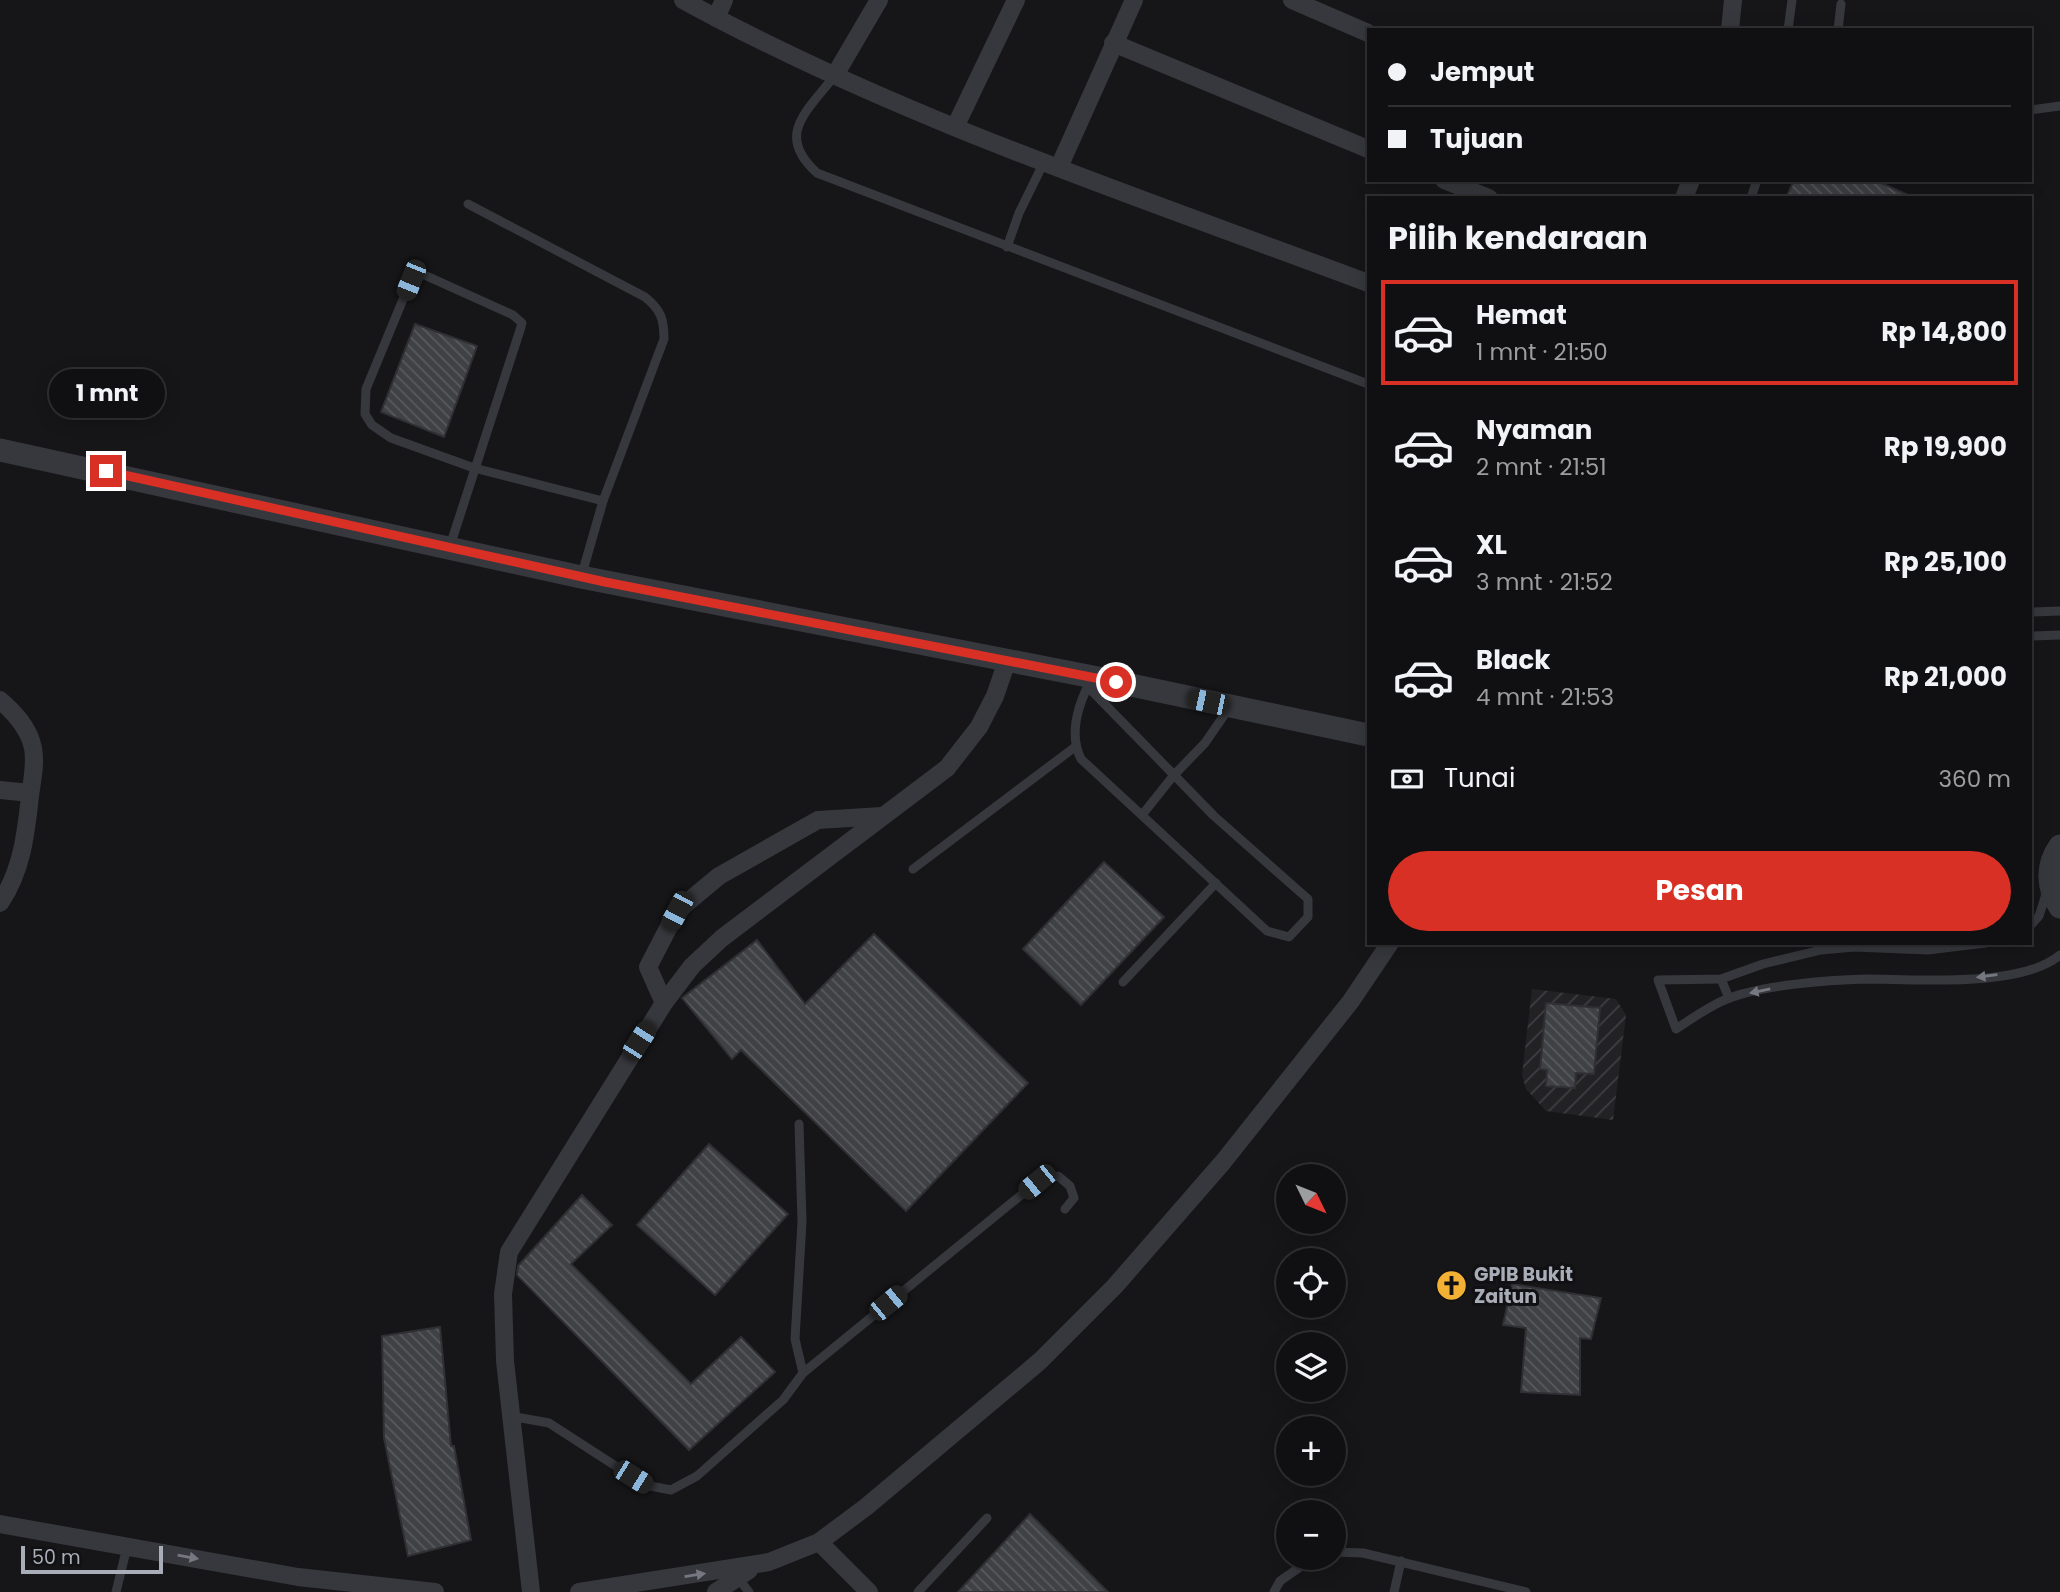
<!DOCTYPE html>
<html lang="id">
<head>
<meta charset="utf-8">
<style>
	body { margin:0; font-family:Poppins,sans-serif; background:#1e1e20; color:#f1f3f6; height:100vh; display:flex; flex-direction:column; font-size:26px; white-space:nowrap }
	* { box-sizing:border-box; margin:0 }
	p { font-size:23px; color:#9c9d9f }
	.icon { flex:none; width:38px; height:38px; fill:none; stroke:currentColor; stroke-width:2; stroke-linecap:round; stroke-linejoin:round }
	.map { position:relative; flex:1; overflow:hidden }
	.panel { position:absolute; left:1367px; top:196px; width:665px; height:749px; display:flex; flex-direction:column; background:#101012; border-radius:0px; box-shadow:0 4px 18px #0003,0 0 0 2px #303032 }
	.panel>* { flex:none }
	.guide { position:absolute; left:1367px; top:28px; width:665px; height:154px; border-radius:0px; box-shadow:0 4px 18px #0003,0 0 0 2px #303032; display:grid; align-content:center; height:154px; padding:0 21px; background:#101012 }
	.needle { width:46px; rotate:133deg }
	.fabs { position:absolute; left:1276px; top:1164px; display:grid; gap:14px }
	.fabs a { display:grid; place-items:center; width:70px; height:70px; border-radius:50%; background:#101012; box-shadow:0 4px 18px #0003,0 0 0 2px #303032; font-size:35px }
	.scale { position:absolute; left:21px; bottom:18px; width:142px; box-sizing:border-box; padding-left:7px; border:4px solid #a8adb8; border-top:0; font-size:19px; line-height:24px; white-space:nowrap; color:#a8adb8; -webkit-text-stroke:5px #111113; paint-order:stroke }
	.end { position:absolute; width:32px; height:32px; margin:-16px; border:9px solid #d93025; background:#fff; box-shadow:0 0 0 4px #fff }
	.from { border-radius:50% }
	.bubble { position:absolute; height:49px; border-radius:24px; background:#101012; box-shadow:0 4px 18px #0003,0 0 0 2px #303032; font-size:23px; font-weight:700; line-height:49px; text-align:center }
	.car { position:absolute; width:21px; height:42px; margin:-21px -10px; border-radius:9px; box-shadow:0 0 5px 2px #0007; background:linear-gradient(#222 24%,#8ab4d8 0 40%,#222 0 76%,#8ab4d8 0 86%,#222 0) }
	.guide b { display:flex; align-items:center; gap:24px; height:66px; font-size:26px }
	.guide b+b { border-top:2px solid #303032 }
	.guide i { width:18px; height:18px; background:#f1f3f6 }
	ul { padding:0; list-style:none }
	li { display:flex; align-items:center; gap:21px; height:105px; margin:0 14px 10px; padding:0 7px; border:4px solid transparent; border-radius:0px }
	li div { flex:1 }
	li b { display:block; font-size:26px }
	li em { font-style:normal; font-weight:700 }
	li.selected { border-color:#d93025 }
	li>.icon { width:63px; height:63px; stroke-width:1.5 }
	h2 { padding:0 21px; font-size:32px; line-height:84px }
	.pay { display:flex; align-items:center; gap:18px; height:77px; padding:0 21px; font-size:26px }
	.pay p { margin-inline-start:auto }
	.action { display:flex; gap:14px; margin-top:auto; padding:14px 21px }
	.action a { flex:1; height:80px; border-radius:42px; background:#d93025; color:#fff; font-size:28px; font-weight:700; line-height:80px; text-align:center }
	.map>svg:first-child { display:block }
	.industrial { fill:url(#industrial-furrows) }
	.building { fill:url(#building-back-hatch); stroke:#303034; stroke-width:2 }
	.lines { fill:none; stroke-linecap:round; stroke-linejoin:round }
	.service { stroke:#37383d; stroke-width:9 }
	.minor { stroke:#37383d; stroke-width:18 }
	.tertiary { stroke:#37383d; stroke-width:23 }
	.oneway { fill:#757881 }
	.route { stroke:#d93025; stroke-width:9 }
	.labels { text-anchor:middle; stroke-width:6; stroke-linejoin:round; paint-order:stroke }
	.poi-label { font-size:19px; font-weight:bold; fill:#a8adb8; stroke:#111113; text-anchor:start }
</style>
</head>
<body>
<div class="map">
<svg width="2060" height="1592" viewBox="0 0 2060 1592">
	<defs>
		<pattern id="industrial-furrows" width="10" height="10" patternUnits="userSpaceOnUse" patternTransform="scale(1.75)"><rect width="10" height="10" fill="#222225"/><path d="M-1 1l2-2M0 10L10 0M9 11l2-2" fill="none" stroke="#3f3f43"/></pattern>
		<pattern id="building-back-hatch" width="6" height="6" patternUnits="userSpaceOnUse" patternTransform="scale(1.75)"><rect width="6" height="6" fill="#404145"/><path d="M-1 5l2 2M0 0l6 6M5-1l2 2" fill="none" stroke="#595a5e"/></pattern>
	</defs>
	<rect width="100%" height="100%" fill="#161618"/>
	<polygon class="industrial" points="1532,989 1616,999 1626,1015 1613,1120 1546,1111 1526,1089 1522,1075"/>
	<g class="building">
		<polygon points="1794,180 1874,180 1915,198 1786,198"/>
		<polygon points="415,324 477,346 444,437 381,412"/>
		<polygon points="1104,862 1164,917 1081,1005 1023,949"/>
		<polygon points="874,934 1028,1083 906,1211 741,1050 732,1059 682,998 757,940 805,1004"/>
		<polygon points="1546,1003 1600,1008 1594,1074 1576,1073 1575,1088 1546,1086 1547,1070 1540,1069"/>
		<polygon points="709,1144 788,1214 715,1295 637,1225"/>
		<polygon points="582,1195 612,1225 571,1264 691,1384 741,1337 775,1372 689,1450 517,1275 518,1266"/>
		<polygon points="1512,1284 1601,1298 1591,1339 1580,1338 1580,1395 1521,1392 1526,1328 1503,1325"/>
		<polygon points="440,1327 451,1446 454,1446 471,1540 408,1556 384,1438 382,1336"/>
		<polygon points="1030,1514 1108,1592 958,1592"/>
	</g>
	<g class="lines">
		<g class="service">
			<polyline points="1788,30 1792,0"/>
			<polyline points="1838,30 1841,4"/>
			<path d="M835,75C808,111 774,134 817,173L1368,384"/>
			<polyline points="2030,110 2060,106"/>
			<polyline points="1751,198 1757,180"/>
			<path d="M468,204L645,297C661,310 664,319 664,339L603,501L582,574"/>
			<polyline points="1007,247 1019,213 1044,162"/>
			<polyline points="450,546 520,330 522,323 513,315 420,273 411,280 366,389 365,414 372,425 391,438 474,468 603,501"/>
			<polyline points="2030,612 2060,611"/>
			<polyline points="2030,636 2060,635"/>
			<path d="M1092,678C1079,702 1068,733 1081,759L1267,931L1289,937L1308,917V899L1214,816L1174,775L1205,743L1229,708"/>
			<polyline points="1088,687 1174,775 1142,815"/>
			<polyline points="913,869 1075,747"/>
			<polyline points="2030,926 2039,916 2047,891"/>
			<path d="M1985,943L1928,950L1854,947L1821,950L1763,964L1721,979L1658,980L1676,1029C1693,1018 1709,1006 1727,999C1761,985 1829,980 1866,979C1915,979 2021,988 2060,955"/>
			<polyline points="1721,979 1729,998"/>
			<polyline points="1123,982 1216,883"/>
			<polyline points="803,1373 1037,1182 1058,1176 1070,1186 1074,1198 1065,1209"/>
			<polyline points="510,1416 549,1423 645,1485 671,1490 697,1476 783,1400 803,1373 795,1339 802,1222 799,1124"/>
			<polyline points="1334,1552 1363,1553 1526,1592"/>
			<polyline points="738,1578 749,1592"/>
			<polyline points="116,1592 127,1547"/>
			<polyline points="918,1592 987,1518"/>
			<polyline points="1274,1592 1280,1581 1313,1558"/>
			<polyline points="1394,1592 1401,1561"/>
		</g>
		<g class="minor">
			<path d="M683,0C898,118 1139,197 1368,283"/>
			<polyline points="1292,0 1368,33"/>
			<polyline points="716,18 724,0"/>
			<polyline points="1730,30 1733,0"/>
			<polyline points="1113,43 1368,149"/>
			<polyline points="835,75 879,0"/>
			<polyline points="956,125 1016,0"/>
			<polyline points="1059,167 1134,0"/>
			<polyline points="1444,180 1489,198"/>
			<polyline points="1684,198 1691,180"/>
			<path d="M0,700C15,713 29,728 33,748C36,764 32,780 30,796C26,833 22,871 0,903"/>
			<polyline points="0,790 30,793"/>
			<polyline points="664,1003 648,967 677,911 719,876 818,820 882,816"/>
			<polyline points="0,1524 298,1577 435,1592"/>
			<polyline points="819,1542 869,1592"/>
			<polyline points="531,1592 505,1361 503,1294 509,1252 664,1003 692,966 722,938 947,768 979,727 995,696 1007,661"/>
			<polyline points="579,1592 769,1562 819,1542 866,1507 1040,1361 1115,1286 1223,1162 1351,1001 1390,943"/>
			<polyline points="716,1592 749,1570"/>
		</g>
		<g class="tertiary">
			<polyline points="0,450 581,577 1093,677 1368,735"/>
			<path d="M2060,846C2046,865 2047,888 2060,907"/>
		</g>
	</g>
	<defs><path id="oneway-solid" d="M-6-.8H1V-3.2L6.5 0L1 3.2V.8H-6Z" transform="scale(1.75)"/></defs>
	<g class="oneway">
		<use href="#oneway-solid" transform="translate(1987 976) rotate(173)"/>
		<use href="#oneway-solid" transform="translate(1760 991) rotate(168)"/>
		<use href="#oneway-solid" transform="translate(188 1557) rotate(10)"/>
		<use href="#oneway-solid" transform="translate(695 1575) rotate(-9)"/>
	</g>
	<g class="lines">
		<polyline class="route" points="106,471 605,582 1116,682"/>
	</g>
	<defs>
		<symbol id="church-disc" viewBox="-11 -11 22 22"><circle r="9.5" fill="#f2b134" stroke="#111113"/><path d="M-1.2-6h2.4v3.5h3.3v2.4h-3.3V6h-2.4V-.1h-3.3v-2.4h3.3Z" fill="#111"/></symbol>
	</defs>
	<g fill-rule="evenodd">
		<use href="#church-disc" x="1434" y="1268" width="35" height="35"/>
	</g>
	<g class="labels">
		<g class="poi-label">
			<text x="1474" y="1281">GPIB Bukit<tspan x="1474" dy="22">Zaitun</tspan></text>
		</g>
	</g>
</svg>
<div class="fabs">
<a><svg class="needle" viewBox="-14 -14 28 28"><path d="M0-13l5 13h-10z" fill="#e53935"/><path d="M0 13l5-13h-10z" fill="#9c9d9f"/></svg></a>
<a><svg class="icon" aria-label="locate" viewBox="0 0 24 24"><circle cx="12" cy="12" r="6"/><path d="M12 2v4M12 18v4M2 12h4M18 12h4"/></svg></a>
<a><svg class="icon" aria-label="layers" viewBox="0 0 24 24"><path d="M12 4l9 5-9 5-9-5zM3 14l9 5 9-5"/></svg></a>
<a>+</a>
<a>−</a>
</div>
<div class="scale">50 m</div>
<i class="end from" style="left:1116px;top:682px"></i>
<i class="end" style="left:106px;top:471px"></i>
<div class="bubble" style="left:49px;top:369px;width:116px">1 mnt</div>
<i class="car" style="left:411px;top:280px;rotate:202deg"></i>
<i class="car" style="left:1208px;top:702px;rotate:282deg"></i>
<i class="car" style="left:677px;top:911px;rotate:208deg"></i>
<i class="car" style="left:639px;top:1041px;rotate:33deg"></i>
<i class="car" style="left:1037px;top:1182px;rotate:231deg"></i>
<i class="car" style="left:888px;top:1303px;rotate:51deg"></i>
<i class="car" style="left:633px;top:1477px;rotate:122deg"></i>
<div class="guide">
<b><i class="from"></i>Jemput</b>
<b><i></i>Tujuan</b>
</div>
<section class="panel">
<h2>Pilih kendaraan</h2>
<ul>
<li class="selected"><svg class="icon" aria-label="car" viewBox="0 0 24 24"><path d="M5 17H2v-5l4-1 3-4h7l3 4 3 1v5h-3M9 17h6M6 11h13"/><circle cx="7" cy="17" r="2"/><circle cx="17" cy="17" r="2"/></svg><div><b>Hemat</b><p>1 mnt · 21:50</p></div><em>Rp 14,800</em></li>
<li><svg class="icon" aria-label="car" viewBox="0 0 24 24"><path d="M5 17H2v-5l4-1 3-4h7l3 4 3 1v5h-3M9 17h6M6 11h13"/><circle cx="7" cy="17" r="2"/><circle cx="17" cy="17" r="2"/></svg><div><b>Nyaman</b><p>2 mnt · 21:51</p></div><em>Rp 19,900</em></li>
<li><svg class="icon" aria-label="car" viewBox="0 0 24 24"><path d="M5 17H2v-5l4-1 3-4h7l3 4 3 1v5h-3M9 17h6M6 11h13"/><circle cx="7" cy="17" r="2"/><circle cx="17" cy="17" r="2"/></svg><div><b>XL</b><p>3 mnt · 21:52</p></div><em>Rp 25,100</em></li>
<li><svg class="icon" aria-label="car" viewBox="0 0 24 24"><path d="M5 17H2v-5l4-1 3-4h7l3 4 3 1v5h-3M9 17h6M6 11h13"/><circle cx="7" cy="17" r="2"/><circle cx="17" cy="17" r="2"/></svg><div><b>Black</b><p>4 mnt · 21:53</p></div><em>Rp 21,000</em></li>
</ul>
<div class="pay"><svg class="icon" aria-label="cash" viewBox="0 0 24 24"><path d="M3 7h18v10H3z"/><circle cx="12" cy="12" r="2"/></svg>Tunai<p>360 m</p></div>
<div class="action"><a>Pesan</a></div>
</section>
</div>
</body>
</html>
